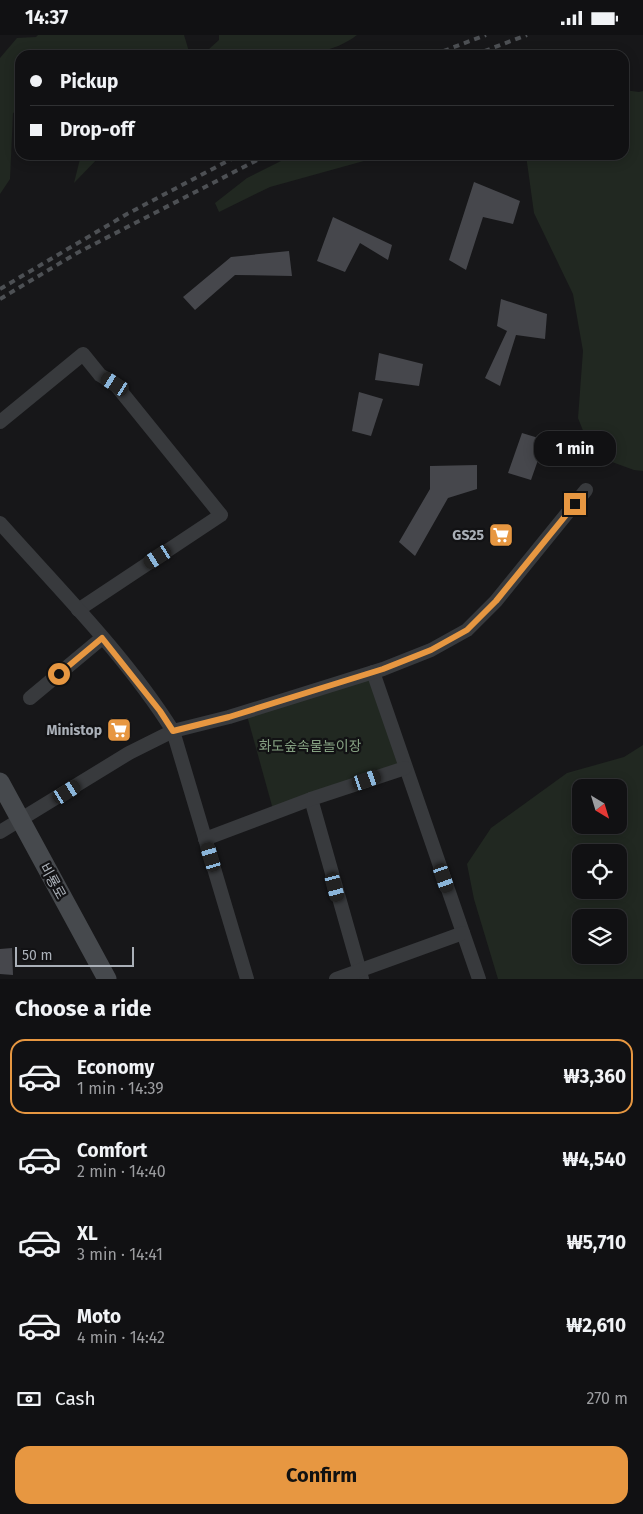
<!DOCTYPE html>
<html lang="en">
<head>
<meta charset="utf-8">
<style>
	body { margin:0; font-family:"Fira Sans","Noto Sans KR",sans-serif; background:#1e1f21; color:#f1f3f6; height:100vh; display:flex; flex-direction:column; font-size:19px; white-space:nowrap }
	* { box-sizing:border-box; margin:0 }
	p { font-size:16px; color:#9c9da0 }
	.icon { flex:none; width:28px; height:28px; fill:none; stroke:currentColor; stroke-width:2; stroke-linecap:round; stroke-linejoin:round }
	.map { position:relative; height:944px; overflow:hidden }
	.details { display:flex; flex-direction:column; background:#111113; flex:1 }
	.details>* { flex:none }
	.banner { position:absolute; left:15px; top:15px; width:614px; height:110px; border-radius:15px; box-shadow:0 2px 12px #0003,0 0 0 1px #303133; display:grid; align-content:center; height:110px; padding:0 15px; background:#111113 }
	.needle { width:32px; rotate:142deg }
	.buttons { position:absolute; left:572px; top:744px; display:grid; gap:10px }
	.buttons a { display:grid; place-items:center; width:55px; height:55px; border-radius:10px; background:#111113; box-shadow:0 2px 12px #0003,0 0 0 1px #303133; font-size:25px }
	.scale { position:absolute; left:15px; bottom:12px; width:119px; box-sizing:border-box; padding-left:5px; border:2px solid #aab0b8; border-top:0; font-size:14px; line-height:18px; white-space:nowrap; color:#aab0b8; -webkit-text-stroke:4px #121214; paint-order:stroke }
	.end { position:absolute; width:22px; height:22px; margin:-11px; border:6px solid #e79741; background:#111; box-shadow:0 0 0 2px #111 }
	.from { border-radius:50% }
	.bubble { position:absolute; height:35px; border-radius:15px; background:#111113; box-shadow:0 2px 12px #0003,0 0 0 1px #303133; font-size:16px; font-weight:700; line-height:35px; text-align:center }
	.car { position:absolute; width:15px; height:30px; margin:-15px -8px; border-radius:6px; box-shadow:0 0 4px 1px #0007; background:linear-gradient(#222 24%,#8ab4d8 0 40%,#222 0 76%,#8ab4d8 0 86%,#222 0) }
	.banner b { display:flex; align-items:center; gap:18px; height:48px; font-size:19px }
	.banner b+b { border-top:1px solid #303133 }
	.banner i { width:12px; height:12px; background:#f1f3f6 }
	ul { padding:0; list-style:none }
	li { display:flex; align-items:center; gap:15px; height:75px; margin:0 10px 8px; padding:0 5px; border:2px solid transparent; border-radius:15px }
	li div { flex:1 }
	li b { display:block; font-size:19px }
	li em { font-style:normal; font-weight:700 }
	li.active { border-color:#e79741 }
	li>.icon { width:45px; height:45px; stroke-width:1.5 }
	h2 { padding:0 15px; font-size:22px; line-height:60px }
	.pay { display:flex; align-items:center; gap:12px; height:55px; padding:0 15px; font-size:19px }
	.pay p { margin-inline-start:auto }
	.primary-button { display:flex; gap:10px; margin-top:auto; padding:10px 15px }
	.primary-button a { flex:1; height:58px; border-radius:15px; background:#e79741; color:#111; font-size:20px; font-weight:700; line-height:58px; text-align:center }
	.status { display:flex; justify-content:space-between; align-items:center; height:35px; padding:0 25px; background:#111113; direction:ltr }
	.status svg { height:14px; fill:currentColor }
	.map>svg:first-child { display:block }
	.green { fill:#212821; fill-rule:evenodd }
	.building { fill:#46474c }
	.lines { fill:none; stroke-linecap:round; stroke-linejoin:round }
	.street { stroke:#383a3d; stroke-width:14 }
	.secondary { stroke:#46494d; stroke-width:19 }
	.rail { stroke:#4d5054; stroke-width:4; stroke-dasharray:6 5; stroke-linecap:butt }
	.route { stroke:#e79741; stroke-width:6 }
	.labels { text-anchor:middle; stroke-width:4.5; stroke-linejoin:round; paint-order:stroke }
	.poi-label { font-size:14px; font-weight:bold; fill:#aab0b8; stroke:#121214; text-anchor:end }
	.park-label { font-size:14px; fill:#85a182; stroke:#121214 }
	.street-label { font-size:14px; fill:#aab0b8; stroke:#121214 }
</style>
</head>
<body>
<div class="status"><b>14:37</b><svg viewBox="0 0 49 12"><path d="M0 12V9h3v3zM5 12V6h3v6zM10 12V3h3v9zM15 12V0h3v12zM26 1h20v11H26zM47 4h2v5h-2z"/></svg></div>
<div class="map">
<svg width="643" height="944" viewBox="0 0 643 944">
	<rect width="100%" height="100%" fill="#171719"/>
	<g class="green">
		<polygon points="38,0 184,0 190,20 20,20 20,75 13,78 10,144 0,159 0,23 17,3 36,2"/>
		<path d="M219,0H357C320,29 259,20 214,20L209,14L219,5Z"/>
		<polygon points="624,55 639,57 643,56 643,436 634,435 612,427 590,413 578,383 583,316 573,259 534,178 526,120 624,120"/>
		<polygon points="81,120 101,120 74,148"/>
		<polygon points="293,120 401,120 371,124 270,152 219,177 215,168 247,143"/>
		<polygon points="373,637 405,733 274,778 246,677"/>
		<path d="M643,710V944H498L474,864L467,829L491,793L567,738L624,722ZM581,752H619V790H581ZM581,818H619V855H581ZM619,882V920H581V882Z"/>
	</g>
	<g class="building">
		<polygon points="474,147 520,166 513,189 483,182 466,235 449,225"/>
		<polygon points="333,182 392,210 388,225 360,208 345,237 317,226"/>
		<polygon points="289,216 292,241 235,240 195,275 183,262 231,222"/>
		<polygon points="501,264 547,279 545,304 516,300 500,351 485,343 507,296 497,291"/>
		<polygon points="379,318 423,329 419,351 375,345"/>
		<polygon points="359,357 383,364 371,401 352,396"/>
		<polygon points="522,398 545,405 531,445 508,438"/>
		<polygon points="477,430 477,454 448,463 415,521 399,507 430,454 430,431"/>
		<polygon points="12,913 13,940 0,939 0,914"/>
	</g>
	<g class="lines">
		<g class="street">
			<polyline points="0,387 83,319 100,340 115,349 221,480 78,575"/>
			<path d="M0,488C59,554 126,621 173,696L247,944"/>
			<polyline points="373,637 479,944"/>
			<polyline points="30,663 102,603"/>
			<polyline points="311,764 362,944"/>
			<polyline points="0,797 129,718 173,696 229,682 383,634 431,615 467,595 496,566 586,455"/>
			<polyline points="205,804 311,764 405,733"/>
			<polyline points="336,944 463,898"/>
		</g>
		<polyline class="secondary" points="0,747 107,944"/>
		<g class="rail">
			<polyline points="433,20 486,0"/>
			<polyline points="474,20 527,0"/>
			<polyline points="0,254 127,179 239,120"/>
			<polyline points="0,264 77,218 267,120"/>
		</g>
	</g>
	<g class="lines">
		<polyline class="route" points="59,639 102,603 160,676 173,696 229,682 383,634 431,615 467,595 496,566 575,469"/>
	</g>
	<defs>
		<symbol id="supermarket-square" viewBox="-11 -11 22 22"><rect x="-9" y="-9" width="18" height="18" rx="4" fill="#e79741" stroke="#121214"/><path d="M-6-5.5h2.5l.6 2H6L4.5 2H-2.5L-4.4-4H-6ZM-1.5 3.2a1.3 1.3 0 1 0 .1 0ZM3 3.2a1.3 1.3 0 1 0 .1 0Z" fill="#fff"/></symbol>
	</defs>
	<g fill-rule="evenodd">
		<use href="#supermarket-square" x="487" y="486" width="28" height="28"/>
		<use href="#supermarket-square" x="105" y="681" width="28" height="28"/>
	</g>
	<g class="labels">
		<g class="poi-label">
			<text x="484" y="505">GS25</text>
			<text x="102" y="700">Ministop</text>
		</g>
		<g class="park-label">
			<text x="310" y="716">화도숲속물놀이장</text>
		</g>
		<g class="street-label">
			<text transform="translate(53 846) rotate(61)" y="5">비룡로</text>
		</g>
	</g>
</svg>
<div class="buttons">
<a><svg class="needle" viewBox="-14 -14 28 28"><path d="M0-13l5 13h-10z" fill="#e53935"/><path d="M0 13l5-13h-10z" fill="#9c9da0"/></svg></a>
<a><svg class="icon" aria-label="locate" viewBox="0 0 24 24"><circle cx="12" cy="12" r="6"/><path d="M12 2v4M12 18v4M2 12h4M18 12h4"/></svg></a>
<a><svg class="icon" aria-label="layers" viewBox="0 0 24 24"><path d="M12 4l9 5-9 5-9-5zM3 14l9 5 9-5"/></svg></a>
</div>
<div class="scale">50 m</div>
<i class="end from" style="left:59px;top:639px"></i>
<i class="end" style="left:575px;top:469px"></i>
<div class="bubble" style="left:534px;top:396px;width:82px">1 min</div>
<i class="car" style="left:115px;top:349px;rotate:303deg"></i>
<i class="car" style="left:158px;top:522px;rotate:237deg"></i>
<i class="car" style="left:367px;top:745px;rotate:71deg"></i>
<i class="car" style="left:67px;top:757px;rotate:58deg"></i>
<i class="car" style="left:211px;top:822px;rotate:343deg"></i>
<i class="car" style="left:444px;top:843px;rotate:161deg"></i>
<i class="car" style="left:335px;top:852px;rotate:165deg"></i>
<div class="banner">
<b><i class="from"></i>Pickup</b>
<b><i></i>Drop-off</b>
</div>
</div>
<section class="details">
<h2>Choose a ride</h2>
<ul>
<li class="active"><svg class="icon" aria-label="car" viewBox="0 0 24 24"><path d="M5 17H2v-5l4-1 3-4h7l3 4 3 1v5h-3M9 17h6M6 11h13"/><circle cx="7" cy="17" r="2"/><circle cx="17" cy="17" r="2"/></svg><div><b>Economy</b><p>1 min · 14:39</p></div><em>₩3,360</em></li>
<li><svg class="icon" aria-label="car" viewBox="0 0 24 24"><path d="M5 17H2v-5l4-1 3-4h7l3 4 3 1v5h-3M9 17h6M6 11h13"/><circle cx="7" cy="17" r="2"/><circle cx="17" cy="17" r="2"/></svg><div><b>Comfort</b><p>2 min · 14:40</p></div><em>₩4,540</em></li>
<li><svg class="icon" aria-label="car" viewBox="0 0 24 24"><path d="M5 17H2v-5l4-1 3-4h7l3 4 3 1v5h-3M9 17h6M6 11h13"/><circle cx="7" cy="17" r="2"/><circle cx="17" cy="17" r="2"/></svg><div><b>XL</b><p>3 min · 14:41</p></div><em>₩5,710</em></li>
<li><svg class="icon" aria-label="car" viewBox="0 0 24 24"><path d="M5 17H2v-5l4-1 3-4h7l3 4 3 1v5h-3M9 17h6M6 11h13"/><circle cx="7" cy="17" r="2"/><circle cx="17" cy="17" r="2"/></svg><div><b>Moto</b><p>4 min · 14:42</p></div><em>₩2,610</em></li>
</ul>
<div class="pay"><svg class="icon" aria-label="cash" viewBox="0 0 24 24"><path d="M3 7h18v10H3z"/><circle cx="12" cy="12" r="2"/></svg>Cash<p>270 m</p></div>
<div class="primary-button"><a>Confirm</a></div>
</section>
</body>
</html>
